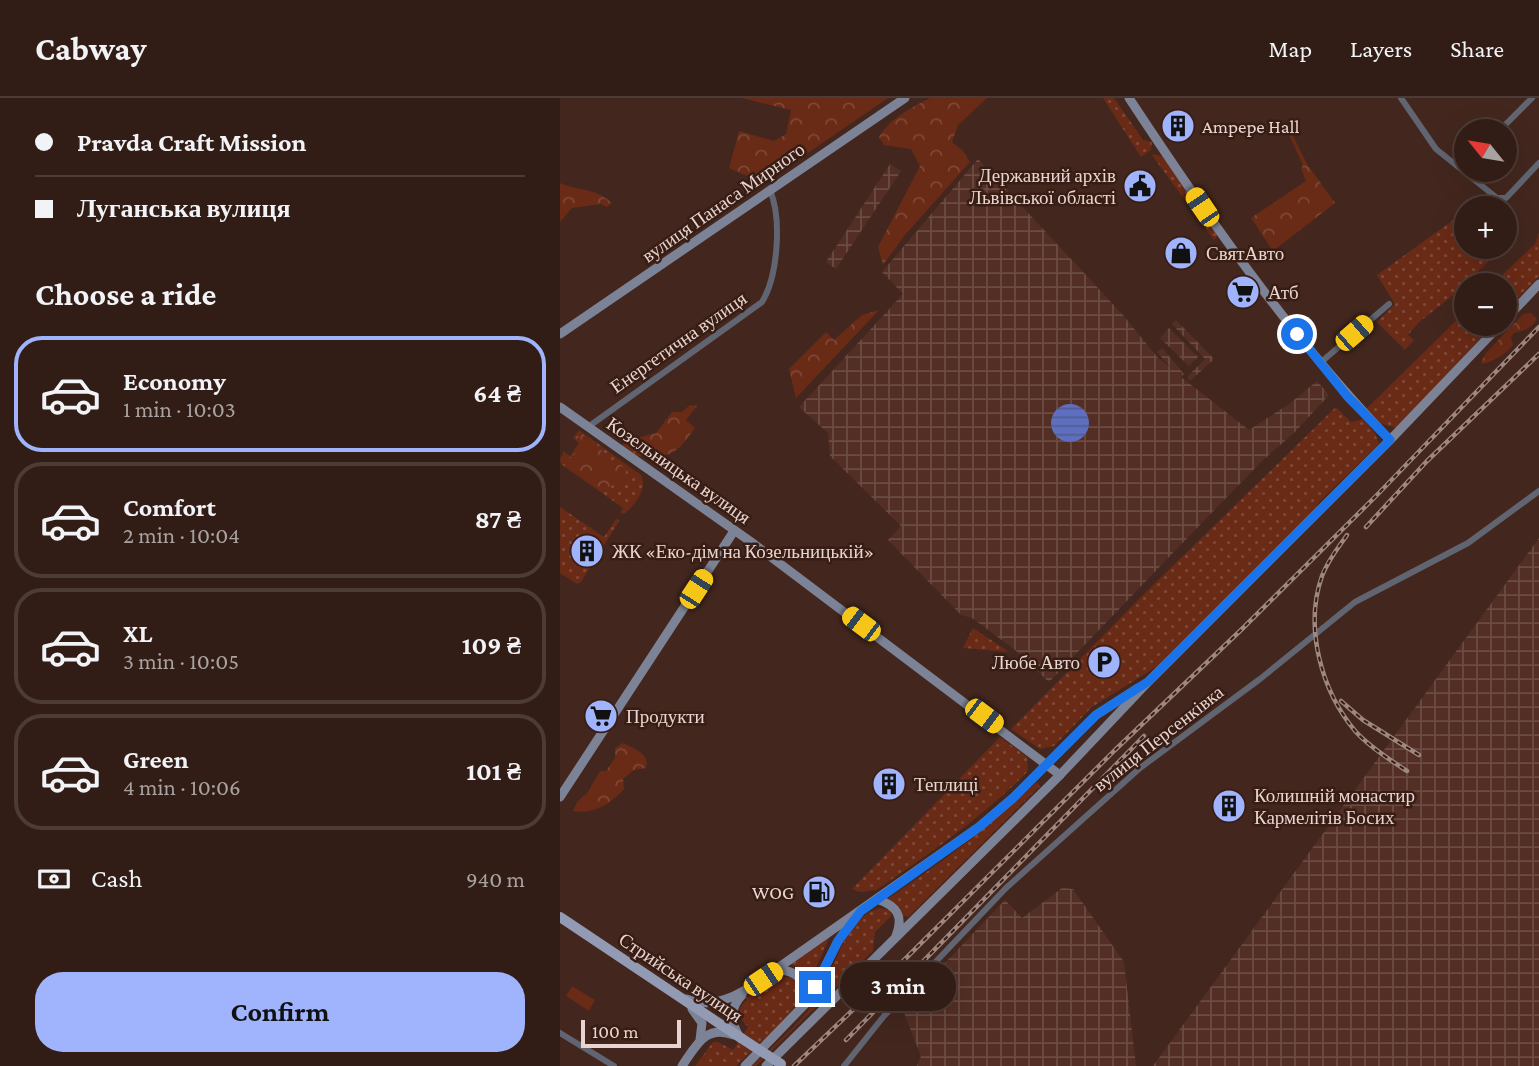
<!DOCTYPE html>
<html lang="en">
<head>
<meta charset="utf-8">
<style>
	body { margin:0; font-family:"Crimson Pro",serif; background:#3a261f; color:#f1f3f6; height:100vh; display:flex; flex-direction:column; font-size:26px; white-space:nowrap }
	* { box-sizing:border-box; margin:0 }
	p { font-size:23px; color:#a8a2a1 }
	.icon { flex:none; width:38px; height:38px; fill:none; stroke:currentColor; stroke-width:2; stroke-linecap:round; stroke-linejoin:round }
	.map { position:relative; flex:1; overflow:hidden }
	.panel { display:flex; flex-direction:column; background:#321d16; width:560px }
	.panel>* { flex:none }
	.guide { display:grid; align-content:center; height:154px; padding:0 35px; background:#321d16 }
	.needle { width:46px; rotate:300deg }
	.controls { position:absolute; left:894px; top:21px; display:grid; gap:14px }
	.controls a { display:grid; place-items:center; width:63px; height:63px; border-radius:50%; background:#321d16; box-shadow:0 7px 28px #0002,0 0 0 2px #4d3b35; font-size:35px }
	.scale { position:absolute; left:21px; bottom:18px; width:100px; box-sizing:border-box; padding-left:7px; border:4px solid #e8d5cf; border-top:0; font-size:19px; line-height:24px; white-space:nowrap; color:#e8d5cf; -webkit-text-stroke:5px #381d15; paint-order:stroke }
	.end { position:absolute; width:32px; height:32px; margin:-16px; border:9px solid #1a73e8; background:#fff; box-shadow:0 0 0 4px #fff }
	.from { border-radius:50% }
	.bubble { position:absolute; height:49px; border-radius:24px; background:#321d16; box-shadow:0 7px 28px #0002,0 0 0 2px #4d3b35; font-size:23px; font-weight:700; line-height:49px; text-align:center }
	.car { position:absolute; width:21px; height:42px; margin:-21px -10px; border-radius:9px; box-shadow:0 0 5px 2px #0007; background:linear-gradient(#f5c518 24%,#345 0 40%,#f5c518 0 76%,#345 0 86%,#f5c518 0) }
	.guide b { display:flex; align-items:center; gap:24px; height:66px; font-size:26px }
	.guide b+b { border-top:2px solid #4d3b35 }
	.guide i { width:18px; height:18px; background:#f1f3f6 }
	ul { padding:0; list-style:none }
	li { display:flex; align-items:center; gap:21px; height:116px; margin:0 14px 10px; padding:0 21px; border:4px solid #4d3b35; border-radius:28px }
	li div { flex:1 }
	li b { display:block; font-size:26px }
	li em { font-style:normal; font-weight:700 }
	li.current { border-color:#a0b3fd }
	li>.icon { width:63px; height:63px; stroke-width:1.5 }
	h2 { padding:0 35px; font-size:32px; line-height:84px }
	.pay { display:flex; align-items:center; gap:18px; height:77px; padding:0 35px; font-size:26px }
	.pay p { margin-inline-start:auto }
	.button { display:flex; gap:14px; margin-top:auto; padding:14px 35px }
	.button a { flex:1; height:80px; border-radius:28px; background:#a0b3fd; color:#111; font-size:28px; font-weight:700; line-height:80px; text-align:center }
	header { display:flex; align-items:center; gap:42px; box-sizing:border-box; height:98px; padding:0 35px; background:#321d16; border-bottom:2px solid #4d3b35 }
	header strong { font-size:33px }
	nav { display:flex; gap:38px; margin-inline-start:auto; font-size:24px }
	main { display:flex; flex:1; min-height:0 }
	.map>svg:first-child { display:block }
	.industrial { fill:url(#industrial-grid) }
	.grass { fill:url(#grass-dots) }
	.forest { fill:url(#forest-crowns) }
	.park { fill:#692a16 }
	.water { fill:url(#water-rules) }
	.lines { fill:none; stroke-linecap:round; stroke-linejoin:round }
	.street { stroke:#616572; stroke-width:6 }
	.secondary { stroke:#7d8397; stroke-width:9 }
	.primary { stroke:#939ab3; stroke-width:10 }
	.rail-casing { stroke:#9e877f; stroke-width:4.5 }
	.rail { stroke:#381d15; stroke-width:2; stroke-dasharray:5; stroke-linecap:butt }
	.primary-bridge { stroke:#939ab3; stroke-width:10 }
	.route { stroke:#1a73e8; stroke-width:9 }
	.labels { text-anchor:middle; stroke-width:5; stroke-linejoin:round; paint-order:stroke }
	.poi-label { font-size:19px; fill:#e8d5cf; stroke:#381d15; text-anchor:start }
	.street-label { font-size:19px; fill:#e8d5cf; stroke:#381d15 }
</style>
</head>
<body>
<header>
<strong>Cabway</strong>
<nav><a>Map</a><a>Layers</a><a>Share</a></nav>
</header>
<main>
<section class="panel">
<div class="guide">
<b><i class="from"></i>Pravda Craft Mission</b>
<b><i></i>Луганська вулиця</b>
</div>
<h2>Choose a ride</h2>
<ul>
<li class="current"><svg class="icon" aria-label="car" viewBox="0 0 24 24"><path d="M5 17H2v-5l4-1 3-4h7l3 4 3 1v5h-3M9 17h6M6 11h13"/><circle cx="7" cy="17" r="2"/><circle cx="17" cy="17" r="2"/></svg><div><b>Economy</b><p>1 min · 10:03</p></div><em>64 ₴</em></li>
<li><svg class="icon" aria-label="car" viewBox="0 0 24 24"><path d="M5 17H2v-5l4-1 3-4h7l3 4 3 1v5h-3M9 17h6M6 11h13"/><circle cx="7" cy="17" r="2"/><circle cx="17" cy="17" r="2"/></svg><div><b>Comfort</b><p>2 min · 10:04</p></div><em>87 ₴</em></li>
<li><svg class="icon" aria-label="car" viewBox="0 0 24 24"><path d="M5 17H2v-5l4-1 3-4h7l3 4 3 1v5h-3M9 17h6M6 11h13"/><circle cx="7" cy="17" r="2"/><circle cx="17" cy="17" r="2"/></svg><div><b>XL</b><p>3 min · 10:05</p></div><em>109 ₴</em></li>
<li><svg class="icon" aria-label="car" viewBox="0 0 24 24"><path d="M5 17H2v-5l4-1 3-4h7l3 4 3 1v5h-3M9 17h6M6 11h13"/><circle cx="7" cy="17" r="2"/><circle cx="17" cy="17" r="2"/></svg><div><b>Green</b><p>4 min · 10:06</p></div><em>101 ₴</em></li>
</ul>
<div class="pay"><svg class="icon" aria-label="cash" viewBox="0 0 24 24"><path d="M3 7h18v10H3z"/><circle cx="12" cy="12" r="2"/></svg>Cash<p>940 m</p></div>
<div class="button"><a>Confirm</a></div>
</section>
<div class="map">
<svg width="979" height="968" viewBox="0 0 979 968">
	<defs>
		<pattern id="industrial-grid" width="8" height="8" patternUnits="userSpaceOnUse" patternTransform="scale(1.75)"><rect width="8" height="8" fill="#522e24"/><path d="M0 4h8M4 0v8" fill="none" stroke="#6b4b43"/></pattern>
		<pattern id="grass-dots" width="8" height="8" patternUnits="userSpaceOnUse" patternTransform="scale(1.75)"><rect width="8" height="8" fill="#692a16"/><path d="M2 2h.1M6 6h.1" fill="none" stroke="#7e4837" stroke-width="1.8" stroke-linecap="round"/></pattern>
		<pattern id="forest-crowns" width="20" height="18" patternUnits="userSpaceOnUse" patternTransform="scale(1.75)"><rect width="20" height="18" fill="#692a16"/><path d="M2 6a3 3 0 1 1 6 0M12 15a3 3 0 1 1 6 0" fill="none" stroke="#7e4837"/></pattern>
		<pattern id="water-rules" width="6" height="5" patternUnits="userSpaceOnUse" patternTransform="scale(1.75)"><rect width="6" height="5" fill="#5e6fc1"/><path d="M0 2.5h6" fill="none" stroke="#545c8d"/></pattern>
	</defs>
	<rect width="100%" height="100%" fill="#43271e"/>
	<g class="industrial">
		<polygon points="418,61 563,217 598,260 610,269 597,254 602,250 624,276 621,279 689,332 729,306 757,283 769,297 735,334 701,364 660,406 489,584 454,551 412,520 401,517 328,442 341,428 270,358 268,335 239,309 343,196 322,174"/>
		<polygon points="330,66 341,73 276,171 266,164"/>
		<polygon points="616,222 654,261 630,283 627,279 645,261 612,226"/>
		<polygon points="609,230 638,259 629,268 600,240"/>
		<polygon points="979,440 979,968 593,968"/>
		<polygon points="502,790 513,791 564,864 576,968 357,968 361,958 342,910 445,802 462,820"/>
	</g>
	<g class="grass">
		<polygon points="543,0 554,0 583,42 592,44 591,52 581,59"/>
		<polygon points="593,56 602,58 658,137 654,142 592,57"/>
		<polygon points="903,115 906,119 906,149 933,149 938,154 892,198 858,225 848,237 854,242 845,252 817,224 835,206 817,177"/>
		<polygon points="979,134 979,178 945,214 945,187 932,187 975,146"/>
		<polygon points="906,213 906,226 934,226 836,330 819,325 806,311"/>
		<polygon points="776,309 791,324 803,321 815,335 819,346 759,404 755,412 596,569 532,609 494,648 480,651 451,631 587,493"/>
		<path d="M19,332L81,377C88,391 75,407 64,416L60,415L63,410L1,366L0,361L4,354L10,358L19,345L13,340Z"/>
		<polygon points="0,409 44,439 57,420 59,423 21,484 17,486 0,475"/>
		<polygon points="413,530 449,554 403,550"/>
		<path d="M440,639L467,659L468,673C423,719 369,756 316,792L299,794L292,791Z"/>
		<path d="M477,684L480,688L348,819L342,817L326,802C380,766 430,729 477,684Z"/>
		<path d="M319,810L329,812L332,817L315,834L313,853L196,968H192C213,948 236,929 253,906C275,878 281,822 319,810Z"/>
		<polygon points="270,838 250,884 238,869 229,866"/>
		<path d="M219,878L232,880C236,885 240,889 240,895C240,912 189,955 176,968H135L153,944H158L173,952L188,929C178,919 175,912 187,902L186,900Z"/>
	</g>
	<g class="forest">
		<polygon points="182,0 328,0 207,83 196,82 169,70 179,33 214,43 226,36 231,12"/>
		<path d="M370,0H427L398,27L392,44L403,53L410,64L344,138L323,167L318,149L360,68L351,51L324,47L319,39C330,20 351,10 370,0Z"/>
		<polygon points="732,36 747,66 775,105 713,153 691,120 746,83 741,71 743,67 729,37"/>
		<path d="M0,85C19,93 36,90 52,105L47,109L41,106L12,110L0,124Z"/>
		<polygon points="319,212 236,300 229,271 266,234 274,242 302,217"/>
		<path d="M971,215L977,221C971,230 965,233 954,235L951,239L953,247C945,257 935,262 923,266L921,264L926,255L963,216Z"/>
		<path d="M130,307L137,308L126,322L135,330C121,349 116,359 91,358C75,357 74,363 62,348L65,343L96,335L112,314H122Z"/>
		<polygon points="22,335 43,354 50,363 59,364 66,372 64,390 59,390 56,386 40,392 6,367 2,362 3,358 11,360 21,345 17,340"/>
		<path d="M63,645C74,651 90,655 86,670L74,672L63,681L64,691C49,707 35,716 13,713L17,704L28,694L40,673H46L55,660V650Z"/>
	</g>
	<polygon class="park" points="12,888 35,902 29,913 6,898"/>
	<circle class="water" cx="510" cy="325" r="19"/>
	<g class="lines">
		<g class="street">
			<polyline points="841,0 876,51 937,100 946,100 979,65"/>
			<polyline points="939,33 972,0"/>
			<polyline points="760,265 829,206"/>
			<path d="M28,329L202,204C218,178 222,121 210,92"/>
			<polyline points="0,935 54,968"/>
			<polyline points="284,968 324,918 446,790 580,670 700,581 795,504 908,445 979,393"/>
		</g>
		<g class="secondary">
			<path d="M569,0C648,120 730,238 830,342"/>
			<polyline points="945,222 979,186"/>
			<polyline points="0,236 345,0"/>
			<polyline points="0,309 194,446 500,677"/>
			<polyline points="0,699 174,433"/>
			<path d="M317,801C337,808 344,818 336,838"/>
			<path d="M217,872C236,871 247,884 248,902"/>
			<path d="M126,901C160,914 189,890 215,872L419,729L453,700L536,617L578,590"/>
			<polyline points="132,911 142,925 140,942"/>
			<path d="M179,938C170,923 170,910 182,897"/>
			<path d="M122,968C136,948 145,926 174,937"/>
			<polyline points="185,968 248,903 278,843 293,822"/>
			<polyline points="206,968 500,677 589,583 830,342 941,226"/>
		</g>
		<polyline class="primary" points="0,819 181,940"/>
		<defs>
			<g id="rail">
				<polyline points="806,429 867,363 979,256"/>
				<path d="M787,437C778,450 768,462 762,478C744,529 761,593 796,634C810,649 830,662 847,673"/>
				<polyline points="781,603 803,622 859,657"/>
				<polyline points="286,942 584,638"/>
				<polyline points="234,968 320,886 555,652 681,532 817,397 979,229"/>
			</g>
		</defs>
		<use href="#rail" class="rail-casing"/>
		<use href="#rail" class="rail"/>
		<polyline class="primary-bridge" points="181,940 221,966"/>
	</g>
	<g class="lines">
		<polyline class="route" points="255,889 278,843 301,813 419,729 453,700 536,617 589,583 830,342 787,298 737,236"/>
	</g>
	<defs>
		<symbol id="building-disc" viewBox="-11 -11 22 22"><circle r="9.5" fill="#a0b3fd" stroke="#381d15"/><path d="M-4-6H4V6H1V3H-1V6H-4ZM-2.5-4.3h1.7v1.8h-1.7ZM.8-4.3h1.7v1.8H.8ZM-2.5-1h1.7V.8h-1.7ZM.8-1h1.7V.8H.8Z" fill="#111"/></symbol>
		<symbol id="civic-disc" viewBox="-11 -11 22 22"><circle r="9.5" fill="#a0b3fd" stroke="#381d15"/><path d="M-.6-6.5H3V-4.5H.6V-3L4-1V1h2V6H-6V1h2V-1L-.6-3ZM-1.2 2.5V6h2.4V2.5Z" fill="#111"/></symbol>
		<symbol id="shop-disc" viewBox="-11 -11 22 22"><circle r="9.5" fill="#a0b3fd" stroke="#381d15"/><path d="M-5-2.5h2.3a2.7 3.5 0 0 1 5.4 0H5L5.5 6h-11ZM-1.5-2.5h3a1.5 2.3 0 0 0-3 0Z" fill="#111"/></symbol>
		<symbol id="supermarket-disc" viewBox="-11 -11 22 22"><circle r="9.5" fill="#a0b3fd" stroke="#381d15"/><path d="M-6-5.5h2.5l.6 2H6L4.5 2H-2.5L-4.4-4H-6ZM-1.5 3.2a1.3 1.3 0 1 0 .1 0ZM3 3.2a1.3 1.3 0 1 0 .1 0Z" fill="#111"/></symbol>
		<symbol id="parking-disc" viewBox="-11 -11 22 22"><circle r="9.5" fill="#a0b3fd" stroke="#381d15"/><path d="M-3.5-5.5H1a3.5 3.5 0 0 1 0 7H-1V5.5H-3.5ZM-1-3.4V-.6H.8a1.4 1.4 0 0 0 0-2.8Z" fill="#111"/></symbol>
		<symbol id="fuel-disc" viewBox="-11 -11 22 22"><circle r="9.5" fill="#a0b3fd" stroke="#381d15"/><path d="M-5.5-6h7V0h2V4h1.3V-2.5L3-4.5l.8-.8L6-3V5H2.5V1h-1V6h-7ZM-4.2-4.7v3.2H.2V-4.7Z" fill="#111"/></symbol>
	</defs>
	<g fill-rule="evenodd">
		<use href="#building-disc" x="599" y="9" width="38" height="38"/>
		<use href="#civic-disc" x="561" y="69" width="38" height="38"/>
		<use href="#shop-disc" x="602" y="136" width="38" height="38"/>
		<use href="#supermarket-disc" x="664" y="175" width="38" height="38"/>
		<use href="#building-disc" x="8" y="434" width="38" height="38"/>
		<use href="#parking-disc" x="525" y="545" width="38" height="38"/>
		<use href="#supermarket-disc" x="22" y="599" width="38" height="38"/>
		<use href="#building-disc" x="310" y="667" width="38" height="38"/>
		<use href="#building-disc" x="650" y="689" width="38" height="38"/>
		<use href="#fuel-disc" x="240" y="775" width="38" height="38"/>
	</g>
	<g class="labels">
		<g class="poi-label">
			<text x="642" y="35">Ampepe Hall</text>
			<text x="556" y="84" text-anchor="end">Державний архів<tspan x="556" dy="22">Львівської області</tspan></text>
			<text x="646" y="162">СвятАвто</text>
			<text x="708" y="201">Атб</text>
			<text x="52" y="460">ЖК «Еко-дім на Козельницькій»</text>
			<text x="520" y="571" text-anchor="end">Любе Авто</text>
			<text x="66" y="625">Продукти</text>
			<text x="354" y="693">Теплиці</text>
			<text x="694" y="704">Колишній монастир<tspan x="694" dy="22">Кармелітів Босих</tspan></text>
			<text x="234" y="801" text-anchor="end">WOG</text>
		</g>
		<g class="street-label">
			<text transform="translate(163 104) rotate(-35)" y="7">вулиця Панаса Мирного</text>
			<text transform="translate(118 244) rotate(-35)" y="7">Енергетична вулиця</text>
			<text transform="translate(119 372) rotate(35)" y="7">Козельницька вулиця</text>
			<text transform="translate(598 640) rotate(-38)" y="7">вулиця Персенківка</text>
			<text transform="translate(121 879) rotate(34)" y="7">Стрийська вулиця</text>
		</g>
	</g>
</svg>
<div class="controls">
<a><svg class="needle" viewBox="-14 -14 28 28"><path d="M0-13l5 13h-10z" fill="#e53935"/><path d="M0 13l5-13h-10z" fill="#a8a2a1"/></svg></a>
<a>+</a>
<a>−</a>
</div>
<div class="scale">100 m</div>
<i class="end from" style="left:737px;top:236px"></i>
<i class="end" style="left:255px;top:889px"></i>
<div class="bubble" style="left:280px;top:864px;width:116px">3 min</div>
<i class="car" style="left:642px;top:109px;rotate:326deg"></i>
<i class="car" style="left:794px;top:235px;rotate:49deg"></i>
<i class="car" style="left:136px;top:491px;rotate:33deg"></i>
<i class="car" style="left:301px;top:526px;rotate:307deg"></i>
<i class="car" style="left:424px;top:618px;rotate:127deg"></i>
<i class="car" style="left:203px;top:881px;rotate:56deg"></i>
</div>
</main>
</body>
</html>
